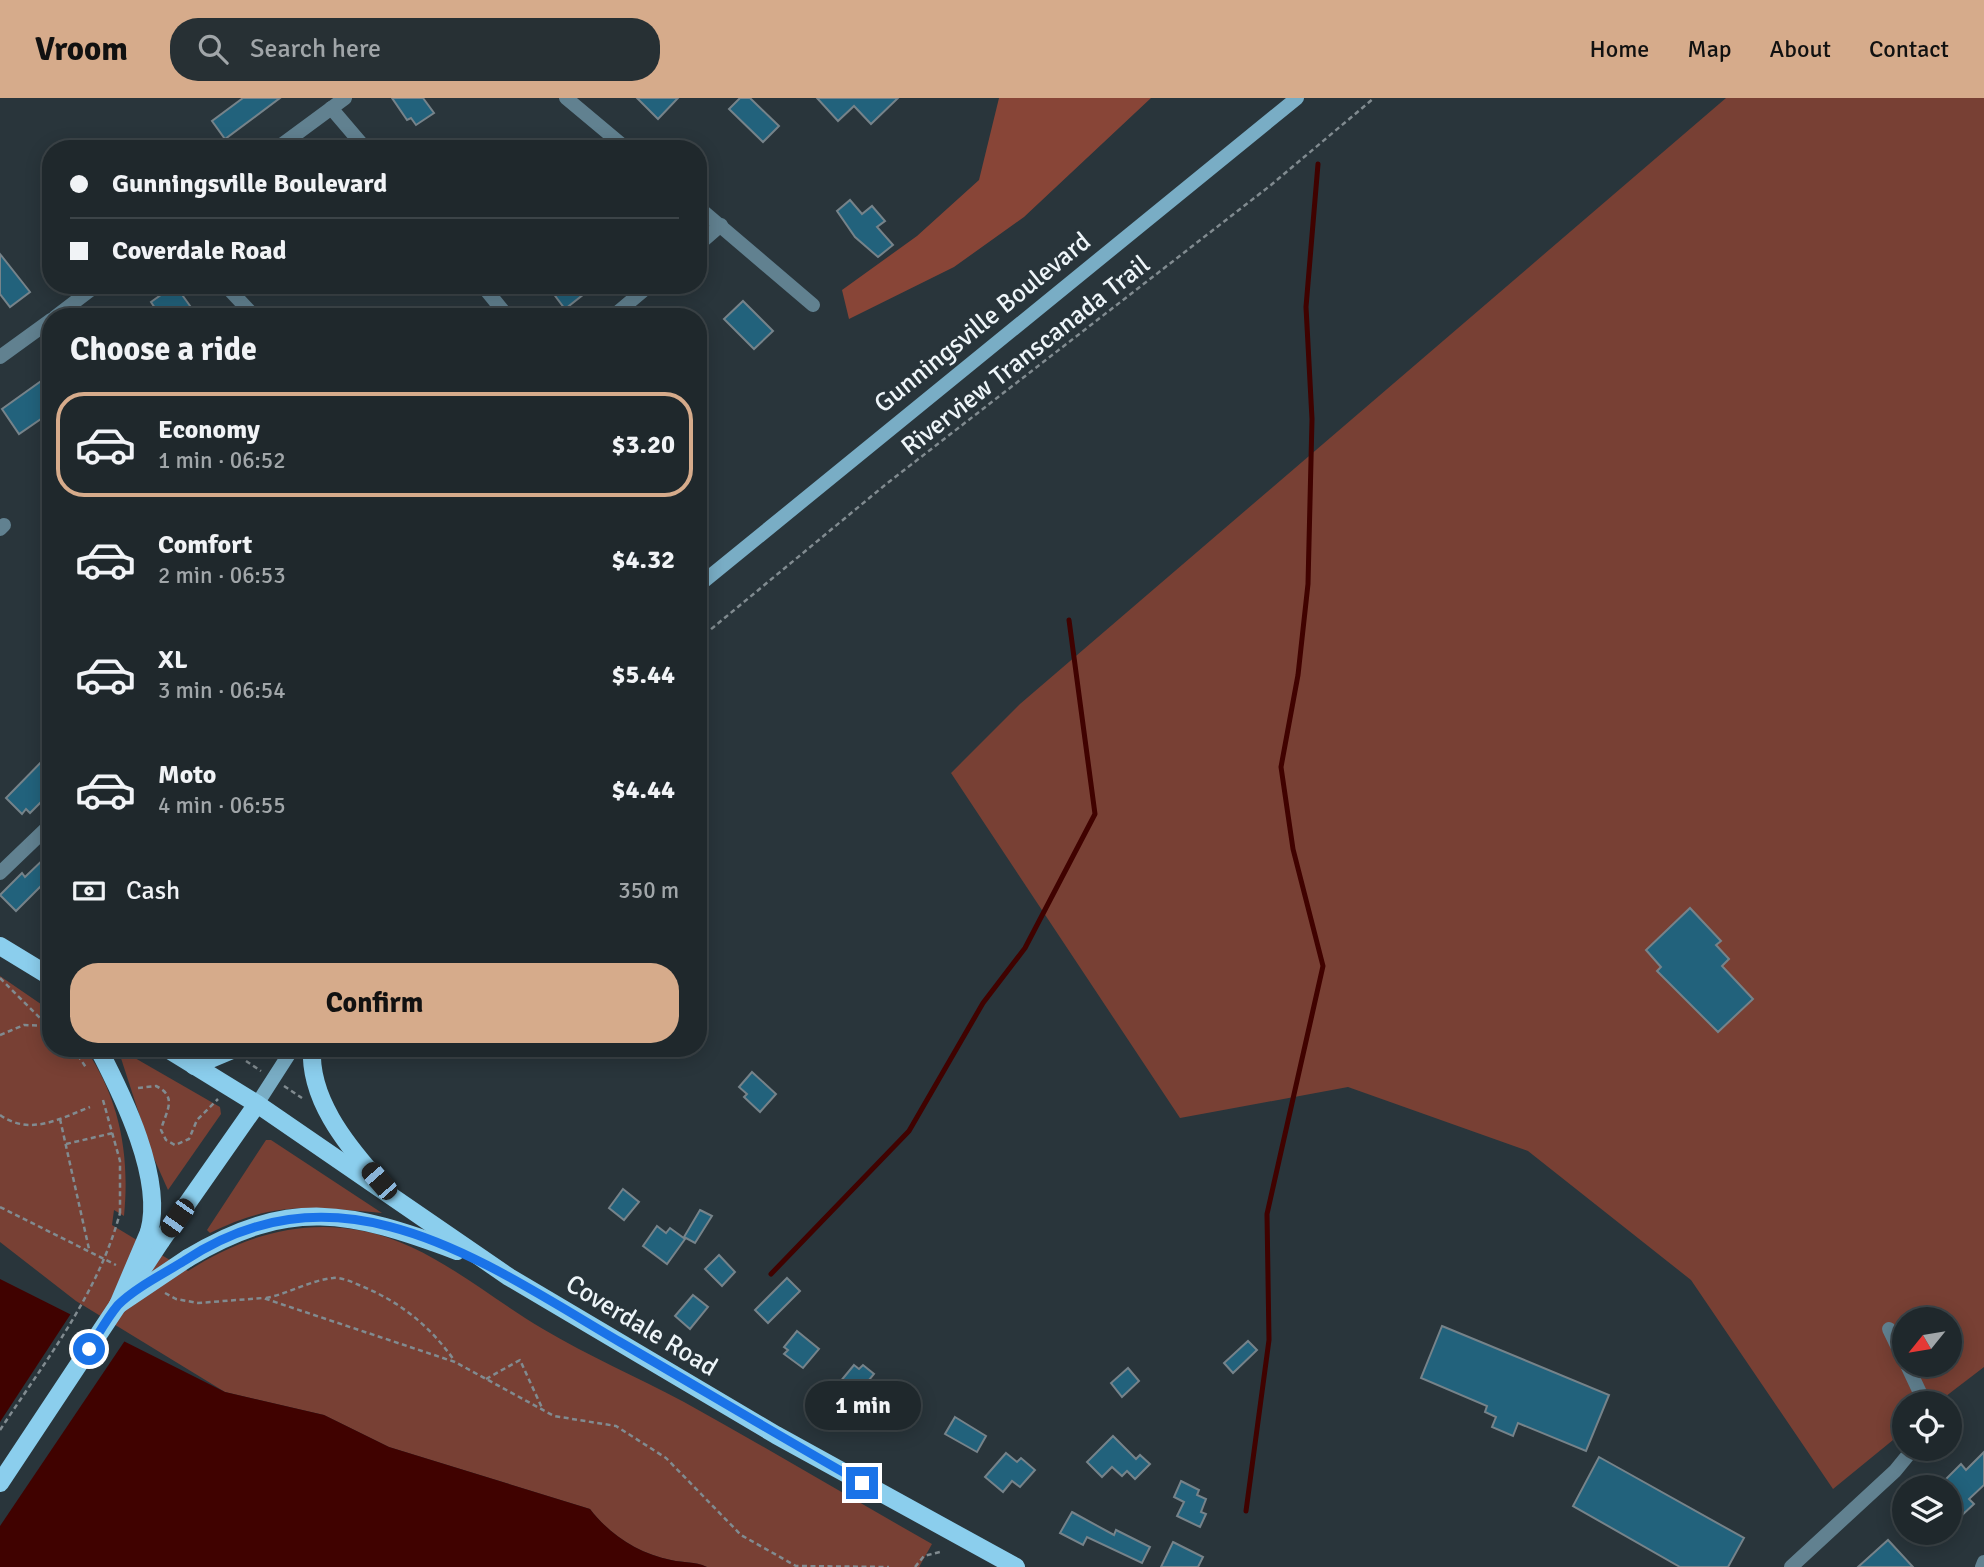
<!DOCTYPE html>
<html lang="en">
<head>
<meta charset="utf-8">
<style>
	body { margin:0; font-family:Signika,sans-serif; background:#273034; color:#f1f3f6; height:100vh; display:flex; flex-direction:column; font-size:26px; white-space:nowrap }
	* { box-sizing:border-box; margin:0 }
	p { font-size:23px; color:#a1a6a9 }
	.icon { flex:none; width:38px; height:38px; fill:none; stroke:currentColor; stroke-width:2; stroke-linecap:round; stroke-linejoin:round }
	.map { position:relative; flex:1; overflow:hidden }
	.details { position:absolute; left:42px; top:210px; width:665px; height:749px; display:flex; flex-direction:column; background:#1f282c; border-radius:28px; box-shadow:0 4px 18px #0003,0 0 0 2px #3c4448 }
	.details>* { flex:none }
	.guide { position:absolute; left:42px; top:42px; width:665px; height:154px; border-radius:28px; box-shadow:0 4px 18px #0003,0 0 0 2px #3c4448; display:grid; align-content:center; height:154px; padding:0 28px; background:#1f282c }
	.needle { width:46px; rotate:240deg }
	.fabs { position:absolute; left:1892px; top:1209px; display:grid; gap:14px }
	.fabs a { display:grid; place-items:center; width:70px; height:70px; border-radius:50%; background:#1f282c; box-shadow:0 4px 18px #0003,0 0 0 2px #3c4448; font-size:35px }
	.end { position:absolute; width:32px; height:32px; margin:-16px; border:9px solid #1a73e8; background:#fff; box-shadow:0 0 0 4px #fff }
	.from { border-radius:50% }
	.bubble { position:absolute; height:49px; border-radius:24px; background:#1f282c; box-shadow:0 4px 18px #0003,0 0 0 2px #3c4448; font-size:23px; font-weight:800; line-height:49px; text-align:center }
	.car { position:absolute; width:21px; height:42px; margin:-21px -10px; border-radius:9px; box-shadow:0 0 5px 2px #0007; background:linear-gradient(#222 24%,#8ab4d8 0 40%,#222 0 76%,#8ab4d8 0 86%,#222 0) }
	.guide b { display:flex; align-items:center; gap:24px; height:66px; font-size:26px }
	.guide b+b { border-top:2px solid #3c4448 }
	.guide i { width:18px; height:18px; background:#f1f3f6 }
	ul { padding:0; list-style:none }
	li { display:flex; align-items:center; gap:21px; height:105px; margin:0 14px 10px; padding:0 14px; border:4px solid transparent; border-radius:28px }
	li div { flex:1 }
	li b { display:block; font-size:26px }
	li em { font-style:normal; font-weight:800 }
	li.selected { border-color:#d6ab8b }
	li>.icon { width:63px; height:63px; stroke-width:1.5 }
	h2 { padding:0 28px; font-size:32px; line-height:84px }
	.pay { display:flex; align-items:center; gap:18px; height:77px; padding:0 28px; font-size:26px }
	.pay p { margin-inline-start:auto }
	.action { display:flex; gap:14px; margin-top:auto; padding:14px 28px }
	.action a { flex:1; height:80px; border-radius:28px; background:#d6ab8b; color:#111; font-size:28px; font-weight:800; line-height:80px; text-align:center }
	header { display:flex; align-items:center; gap:42px; box-sizing:border-box; height:98px; padding:0 35px; background:#d6ab8b; color:#111 }
	header strong { font-size:33px }
	nav { display:flex; gap:38px; margin-inline-start:auto; font-size:24px }
	.search { width:490px; height:63px; background:#273034; display:flex; align-items:center; gap:18px; box-sizing:border-box; padding:0 24px; border-radius:28px; color:#a1a6a9; font-size:26px }
	.map>svg:first-child { display:block }
	.green { fill:#784034; fill-rule:evenodd }
	.forest { fill:#884537 }
	.water { fill:#400200 }
	.pier { fill:#29353b }
	.lines { fill:none; stroke-linecap:round; stroke-linejoin:round }
	.stream { stroke:#400200; stroke-width:5 }
	.building { fill:#22627c; stroke:#76838a; stroke-width:2 }
	.path { stroke:#818b90; stroke-width:2.5; stroke-dasharray:5 3.5; stroke-linecap:butt }
	.minor { stroke:#618190; stroke-width:14 }
	.secondary { stroke:#79adc5; stroke-width:14 }
	.primary { stroke:#8bceed; stroke-width:18 }
	.path-bridge { stroke:#818b90; stroke-width:2.5; stroke-dasharray:5 3.5; stroke-linecap:butt }
	.primary-bridge { stroke:#8bceed; stroke-width:18 }
	.route { stroke:#1a73e8; stroke-width:9 }
	.labels { text-anchor:middle; stroke-width:5; stroke-linejoin:round; paint-order:stroke }
	.street-label { font-size:26px; fill:#eef5f9; stroke:#29353b }
</style>
</head>
<body>
<header>
<strong>Vroom</strong>
<div class="search"><svg class="icon" aria-label="search" viewBox="0 0 24 24"><circle cx="10" cy="10" r="6"/><path d="M15 15l6 6"/></svg>Search here</div>
<nav><a>Home</a><a>Map</a><a>About</a><a>Contact</a></nav>
</header>
<div class="map">
<svg width="1984" height="1469" viewBox="0 0 1984 1469">
	<rect width="100%" height="100%" fill="#29353b"/>
	<g class="green">
		<path d="M1726,0H1984V1269L1937,1305L1904,1306V1333L1833,1391L1691,1182L1528,1053L1348,989L1180,1020L951,675L1020,606ZM1904,1222H1950V1267H1904Z"/>
		<path d="M0,878L51,913V950H85C120,1001 130,1057 124,1118L114,1112L112,1127L188,1173C241,1139 300,1120 363,1133C430,1146 485,1197 543,1231C588,1258 637,1279 684,1304C767,1350 849,1399 932,1446L919,1469H707C694,1463 684,1465 671,1462C639,1456 609,1436 590,1411L389,1349L324,1317L225,1294L76,1203L0,1144Z"/>
		<polygon points="121,952 220,1009 221,1016 168,1092 152,1056 119,954"/>
		<path d="M266,1042H271L382,1115C314,1110 275,1102 210,1135L207,1132Z"/>
	</g>
	<polygon class="forest" points="999,0 1151,0 1024,119 954,169 849,221 842,192 917,138 979,82"/>
	<path class="water" d="M0,1181L225,1294L324,1317L389,1349L590,1411C609,1436 639,1456 671,1462C684,1465 694,1463 707,1469H0Z"/>
	<polygon class="pier" points="72,1214 126,1241 0,1428 0,1324"/>
	<g class="lines">
		<g class="stream">
			<polyline points="771,1176 909,1033 983,905 1025,850 1095,716 1069,522"/>
			<polyline points="1246,1413 1269,1242 1267,1116 1323,868 1293,751 1281,669 1298,577 1308,486 1312,321 1306,209 1318,66"/>
		</g>
	</g>
	<g class="building">
		<polygon points="243,0 280,0 225,41 212,23"/>
		<polygon points="392,0 423,0 434,15 416,27 411,20 407,22"/>
		<polygon points="637,0 678,0 658,21"/>
		<polygon points="740,0 750,0 779,28 763,44 729,11"/>
		<polygon points="817,0 898,0 871,26 854,8 838,23"/>
		<polygon points="850,102 862,116 872,108 885,123 877,129 893,147 878,159 855,139 837,113"/>
		<polygon points="0,156 30,194 10,209 0,196"/>
		<polygon points="175,187 198,219 161,219 151,204"/>
		<polygon points="547,187 577,187 584,196 565,211"/>
		<polygon points="743,203 773,233 754,251 724,221"/>
		<polygon points="51,276 51,314 19,336 2,311"/>
		<polygon points="51,654 51,694 30,715 26,711 22,716 6,700"/>
		<polygon points="51,754 51,794 43,786 16,813 0,797 22,775 25,779"/>
		<polygon points="1690,810 1721,843 1716,847 1729,861 1722,868 1753,901 1718,934 1657,873 1661,869 1646,852"/>
		<polygon points="752,974 776,996 760,1014 744,999 747,996 739,989"/>
		<polygon points="623,1091 639,1104 624,1122 609,1110"/>
		<polygon points="700,1112 712,1118 695,1145 684,1139"/>
		<polygon points="657,1128 666,1135 670,1130 685,1141 667,1166 643,1148"/>
		<polygon points="719,1157 735,1174 722,1188 705,1171"/>
		<polygon points="787,1180 800,1193 768,1225 755,1212"/>
		<polygon points="693,1197 708,1209 690,1231 675,1218"/>
		<polygon points="1442,1228 1609,1297 1586,1353 1518,1325 1513,1338 1492,1329 1496,1319 1485,1314 1487,1308 1421,1280"/>
		<polygon points="797,1233 819,1251 803,1270 784,1256 788,1252 784,1249"/>
		<polygon points="1248,1243 1257,1252 1233,1275 1224,1265"/>
		<polygon points="854,1267 859,1271 863,1267 874,1276 851,1304 835,1290"/>
		<polygon points="1128,1270 1139,1283 1122,1299 1111,1285"/>
		<polygon points="955,1319 986,1338 977,1354 945,1336"/>
		<polygon points="1113,1338 1136,1361 1140,1357 1150,1366 1135,1381 1127,1373 1122,1378 1112,1369 1102,1379 1087,1364"/>
		<polygon points="1984,1354 1984,1387 1969,1401 1974,1406 1961,1418 1950,1406 1950,1390 1937,1390 1961,1366 1966,1372"/>
		<polygon points="1006,1355 1017,1364 1021,1360 1035,1372 1020,1389 1012,1383 1003,1394 985,1379"/>
		<polygon points="1599,1359 1744,1440 1728,1469 1680,1469 1573,1408"/>
		<polygon points="1181,1383 1199,1392 1197,1397 1206,1401 1201,1414 1206,1416 1200,1429 1177,1418 1184,1404 1174,1399"/>
		<polygon points="1072,1414 1114,1437 1116,1432 1150,1449 1142,1465 1087,1439 1083,1447 1060,1435"/>
		<polygon points="1888,1442 1913,1469 1858,1469"/>
		<polygon points="1173,1444 1203,1459 1198,1469 1161,1469"/>
	</g>
	<g class="lines">
		<g class="path">
			<polyline points="698,542 885,387 1271,87 1374,0"/>
			<polyline points="0,880 51,931"/>
			<polyline points="0,937 24,927 47,928"/>
			<polyline points="73,950 87,971"/>
			<polyline points="246,963 261,973"/>
			<polyline points="284,988 302,1000"/>
			<path d="M138,990L156,988C179,999 165,1015 161,1032L166,1042L175,1047L189,1041L197,1022L218,1001"/>
			<polyline points="103,1002 120,1063 120,1115"/>
			<path d="M0,1017C30,1038 59,1021 90,1009"/>
			<polyline points="60,1021 89,1151"/>
			<polyline points="66,1046 113,1035"/>
			<polyline points="0,1109 116,1167"/>
			<polyline points="165,1195 176,1201 198,1205 263,1200 455,1264 554,1318 616,1328 666,1360 741,1437 796,1468 889,1469"/>
			<path d="M266,1200C288,1196 311,1182 333,1180C341,1179 352,1184 359,1187C399,1203 429,1227 454,1262"/>
			<polyline points="486,1281 520,1262 543,1312"/>
			<polyline points="915,1469 924,1458 940,1454"/>
		</g>
		<g class="minor">
			<polyline points="566,0 627,51"/>
			<polyline points="331,10 366,51"/>
			<polyline points="276,51 345,0"/>
			<polyline points="698,109 813,207"/>
			<polyline points="698,147 721,127"/>
			<polyline points="225,187 255,219"/>
			<polyline points="482,187 508,219"/>
			<polyline points="55,219 97,187"/>
			<polyline points="612,219 650,187"/>
			<polyline points="0,259 51,222"/>
			<polyline points="0,431 4,427"/>
			<polyline points="0,775 51,726"/>
			<polyline points="1889,1231 1904,1262"/>
			<polyline points="1907,1267 1922,1299 1922,1306"/>
			<polyline points="1791,1469 1895,1373 1913,1351"/>
			<polyline points="1982,1469 1984,1464"/>
		</g>
		<g class="secondary">
			<polyline points="698,488 1297,0"/>
			<polyline points="257,1006 293,950"/>
		</g>
		<g class="primary">
			<polyline points="0,848 51,879"/>
			<path d="M98,950C123,998 164,1081 149,1134"/>
			<polyline points="166,950 257,1006 509,1179 776,1337 1016,1469"/>
			<path d="M312,950C309,1000 345,1045 376,1080"/>
			<polyline points="194,968 237,950"/>
			<polyline points="161,1143 257,1006"/>
			<path d="M188,1160C290,1099 350,1113 457,1153"/>
			<polyline points="0,1385 118,1207"/>
		</g>
		<path class="path-bridge" d="M0,1332C46,1262 98,1196 120,1115"/>
		<g class="primary-bridge">
			<polyline points="140,1175 161,1143"/>
			<polyline points="118,1207 188,1160"/>
			<polyline points="118,1207 149,1134"/>
		</g>
	</g>
	<g class="lines">
		<path class="route" d="M89,1251C98,1237 107,1220 118,1207C135,1190 163,1176 184,1163C341,1059 482,1163 620,1244C701,1291 781,1339 862,1385"/>
	</g>
	<g class="labels">
		<g class="street-label">
			<text transform="translate(982 224) rotate(-39)" y="9">Gunningsville Boulevard</text>
			<text transform="translate(1025 257) rotate(-38)" y="9">Riverview Transcanada Trail</text>
			<text transform="translate(642 1227) rotate(31)" y="9">Coverdale Road</text>
		</g>
	</g>
</svg>
<div class="fabs">
<a><svg class="needle" viewBox="-14 -14 28 28"><path d="M0-13l5 13h-10z" fill="#e53935"/><path d="M0 13l5-13h-10z" fill="#a1a6a9"/></svg></a>
<a><svg class="icon" aria-label="locate" viewBox="0 0 24 24"><circle cx="12" cy="12" r="6"/><path d="M12 2v4M12 18v4M2 12h4M18 12h4"/></svg></a>
<a><svg class="icon" aria-label="layers" viewBox="0 0 24 24"><path d="M12 4l9 5-9 5-9-5zM3 14l9 5 9-5"/></svg></a>
</div>
<i class="end from" style="left:89px;top:1251px"></i>
<i class="end" style="left:862px;top:1385px"></i>
<div class="bubble" style="left:805px;top:1283px;width:116px">1 min</div>
<i class="car" style="left:379px;top:1083px;rotate:319deg"></i>
<i class="car" style="left:177px;top:1120px;rotate:215deg"></i>
<div class="guide">
<b><i class="from"></i>Gunningsville Boulevard</b>
<b><i></i>Coverdale Road</b>
</div>
<section class="details">
<h2>Choose a ride</h2>
<ul>
<li class="selected"><svg class="icon" aria-label="car" viewBox="0 0 24 24"><path d="M5 17H2v-5l4-1 3-4h7l3 4 3 1v5h-3M9 17h6M6 11h13"/><circle cx="7" cy="17" r="2"/><circle cx="17" cy="17" r="2"/></svg><div><b>Economy</b><p>1 min · 06:52</p></div><em>$3.20</em></li>
<li><svg class="icon" aria-label="car" viewBox="0 0 24 24"><path d="M5 17H2v-5l4-1 3-4h7l3 4 3 1v5h-3M9 17h6M6 11h13"/><circle cx="7" cy="17" r="2"/><circle cx="17" cy="17" r="2"/></svg><div><b>Comfort</b><p>2 min · 06:53</p></div><em>$4.32</em></li>
<li><svg class="icon" aria-label="car" viewBox="0 0 24 24"><path d="M5 17H2v-5l4-1 3-4h7l3 4 3 1v5h-3M9 17h6M6 11h13"/><circle cx="7" cy="17" r="2"/><circle cx="17" cy="17" r="2"/></svg><div><b>XL</b><p>3 min · 06:54</p></div><em>$5.44</em></li>
<li><svg class="icon" aria-label="car" viewBox="0 0 24 24"><path d="M5 17H2v-5l4-1 3-4h7l3 4 3 1v5h-3M9 17h6M6 11h13"/><circle cx="7" cy="17" r="2"/><circle cx="17" cy="17" r="2"/></svg><div><b>Moto</b><p>4 min · 06:55</p></div><em>$4.44</em></li>
</ul>
<div class="pay"><svg class="icon" aria-label="cash" viewBox="0 0 24 24"><path d="M3 7h18v10H3z"/><circle cx="12" cy="12" r="2"/></svg>Cash<p>350 m</p></div>
<div class="action"><a>Confirm</a></div>
</section>
</div>
</body>
</html>
